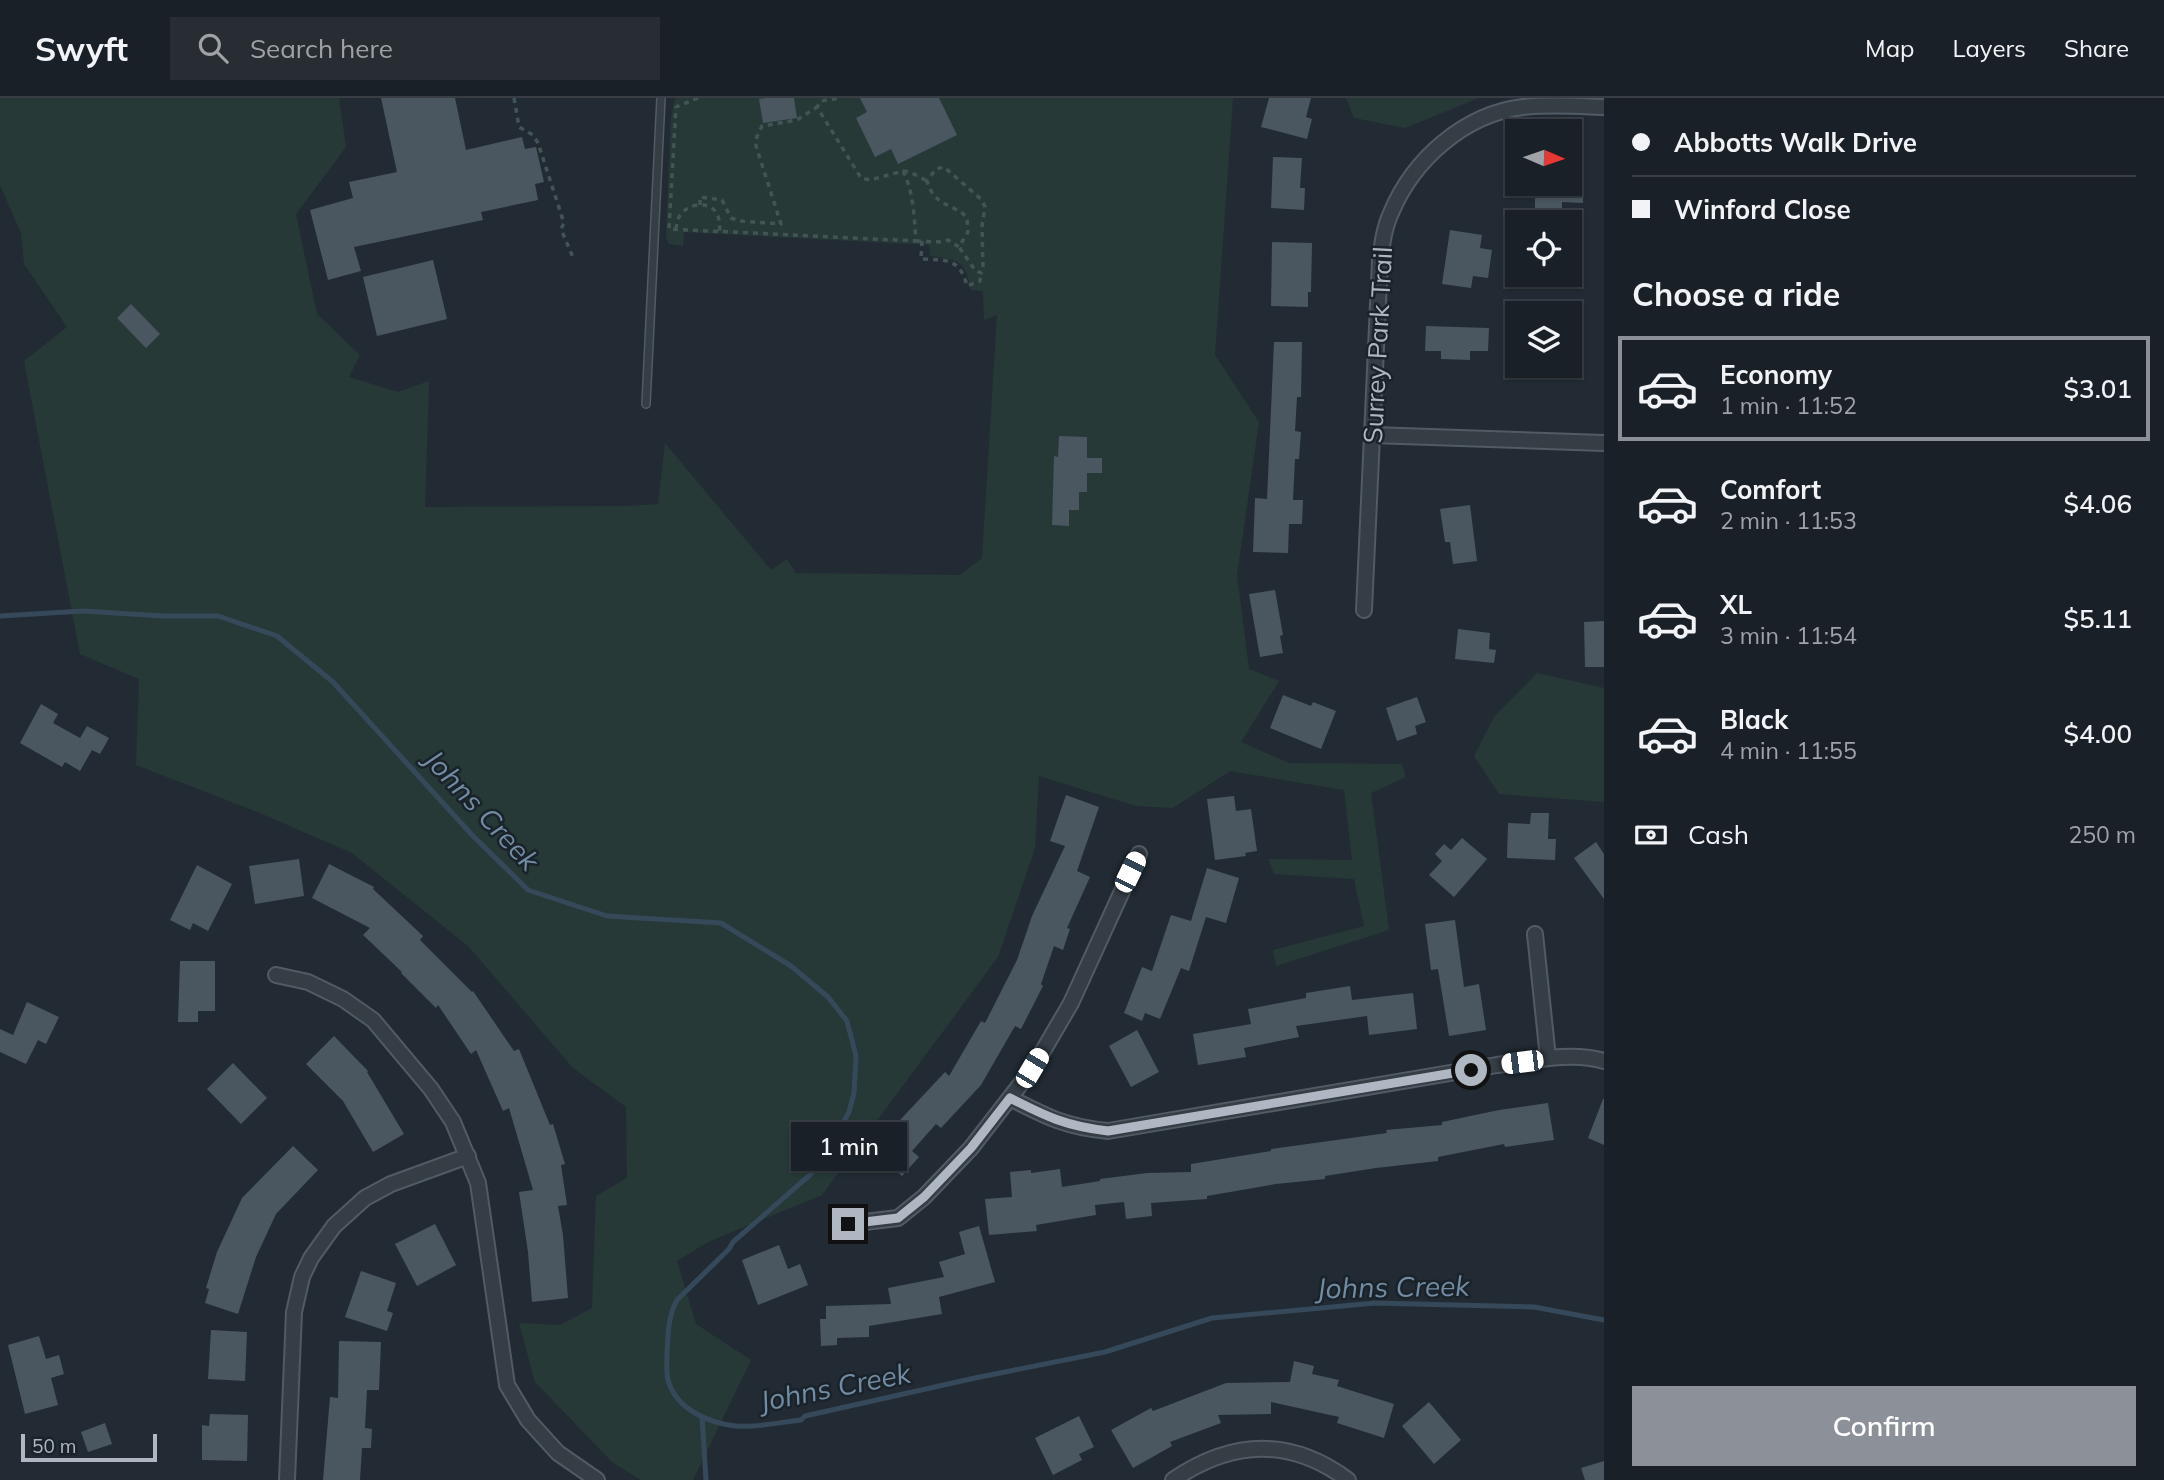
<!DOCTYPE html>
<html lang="en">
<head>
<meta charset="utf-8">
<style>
	body { margin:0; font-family:Mulish,sans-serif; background:#272d33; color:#f1f3f6; height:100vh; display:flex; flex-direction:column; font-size:26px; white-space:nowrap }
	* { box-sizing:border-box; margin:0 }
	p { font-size:23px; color:#9fa3a7 }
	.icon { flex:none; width:38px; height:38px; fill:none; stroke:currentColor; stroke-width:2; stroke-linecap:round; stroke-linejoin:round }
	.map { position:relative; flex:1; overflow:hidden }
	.side { display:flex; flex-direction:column; background:#1a2027; width:560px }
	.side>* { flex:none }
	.guide { display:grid; align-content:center; height:154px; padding:0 28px; background:#1a2027 }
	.needle { width:46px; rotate:92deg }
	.fabs { position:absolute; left:1505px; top:21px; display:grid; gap:14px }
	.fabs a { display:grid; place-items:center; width:77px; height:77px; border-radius:0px; background:#1a2027; box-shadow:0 2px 5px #0004,0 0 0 2px #383e44; font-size:35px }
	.scale { position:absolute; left:21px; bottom:18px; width:136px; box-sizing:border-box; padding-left:7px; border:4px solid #afb8c2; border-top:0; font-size:19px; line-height:24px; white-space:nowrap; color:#afb8c2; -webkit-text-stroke:5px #1a222a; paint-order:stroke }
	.end { position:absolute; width:32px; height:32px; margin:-16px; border:9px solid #afb8c2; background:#111; box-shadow:0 0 0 4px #111 }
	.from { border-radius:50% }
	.bubble { position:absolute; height:49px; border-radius:0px; background:#1a2027; box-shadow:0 2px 5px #0004,0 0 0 2px #383e44; font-size:23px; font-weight:600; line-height:49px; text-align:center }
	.car { position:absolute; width:21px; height:42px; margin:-21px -10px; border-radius:9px; box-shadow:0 0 5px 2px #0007; background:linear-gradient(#fff 24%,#345 0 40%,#fff 0 76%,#345 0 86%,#fff 0) }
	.guide b { display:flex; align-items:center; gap:24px; height:66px; font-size:26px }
	.guide b+b { border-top:2px solid #383e44 }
	.guide i { width:18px; height:18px; background:#f1f3f6 }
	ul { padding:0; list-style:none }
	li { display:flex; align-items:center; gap:21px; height:105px; margin:0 14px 10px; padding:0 14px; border:4px solid transparent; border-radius:0px }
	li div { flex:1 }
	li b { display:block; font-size:26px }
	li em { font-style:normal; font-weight:600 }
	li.current { border-color:#8c9099 }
	li>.icon { width:63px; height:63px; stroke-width:1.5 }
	h2 { padding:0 28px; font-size:32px; line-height:84px }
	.pay { display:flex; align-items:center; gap:18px; height:77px; padding:0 28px; font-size:26px }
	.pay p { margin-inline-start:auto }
	.cta { display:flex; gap:14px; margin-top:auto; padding:14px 28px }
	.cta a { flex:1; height:80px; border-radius:0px; background:#8c9099; color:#fff; font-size:28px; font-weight:600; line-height:80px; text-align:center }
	header { display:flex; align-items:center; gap:42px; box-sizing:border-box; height:98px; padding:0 35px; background:#1a2027; border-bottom:2px solid #383e44 }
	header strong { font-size:33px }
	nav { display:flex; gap:38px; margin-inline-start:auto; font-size:24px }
	.search { width:490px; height:63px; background:#272d33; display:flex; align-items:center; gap:18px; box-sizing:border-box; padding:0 24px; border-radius:0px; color:#9fa3a7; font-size:26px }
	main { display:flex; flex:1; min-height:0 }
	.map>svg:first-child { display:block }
	.green { fill:#263937 }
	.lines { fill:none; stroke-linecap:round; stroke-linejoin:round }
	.stream { stroke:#36495a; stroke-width:5 }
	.building { fill:#4a5660 }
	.service-casing { stroke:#525b63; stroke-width:10 }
	.minor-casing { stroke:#525b63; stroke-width:18 }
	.path { stroke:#435455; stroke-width:3.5; stroke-dasharray:5 5; stroke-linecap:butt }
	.service { stroke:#353d45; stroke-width:7 }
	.minor { stroke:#353d45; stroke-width:14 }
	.route { stroke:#afb8c2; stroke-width:9 }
	.labels { text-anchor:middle; stroke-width:5; stroke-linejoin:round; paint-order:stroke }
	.street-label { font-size:26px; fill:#afb8c2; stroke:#1a222a }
	.water-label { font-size:28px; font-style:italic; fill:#728ca3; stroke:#1a222a }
</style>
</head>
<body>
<header>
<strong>Swyft</strong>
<div class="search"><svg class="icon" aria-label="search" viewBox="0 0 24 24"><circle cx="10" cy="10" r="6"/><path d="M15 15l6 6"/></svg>Search here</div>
<nav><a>Map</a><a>Layers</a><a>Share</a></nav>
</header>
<main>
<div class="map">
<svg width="1604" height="1382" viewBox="0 0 1604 1382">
	<rect width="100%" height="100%" fill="#222b34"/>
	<g class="green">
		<path d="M0,0H339L346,49L296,116L317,216L360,257L349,279L398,294L429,283L425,409L629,408L658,406L665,345L771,472L787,461L796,475L960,477L982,460L997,217L984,222L983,193L971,192C965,161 958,162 930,158L929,147L684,134L683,148L669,146L666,139L671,19L675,0H1233L1215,257L1259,324L1237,477L1249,571L1279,583L1241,644L1289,665L1402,666L1406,679L1371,695L1389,832L1276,868L1273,852L1364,828L1354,781L1274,776L1268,761L1352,762L1344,692L1230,673L1173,710L1136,708L1039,678L1035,750L998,859L822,1097L708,1144L677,1163L696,1226L751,1262L693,1382H641L612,1364L535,1284L519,1225L560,1227L592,1210L596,1098L627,1080L626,1009L573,970L468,848L352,755L260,715L136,667L139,581L80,556L24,263L67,229L24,166L21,135L0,87Z"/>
		<polygon points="1346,0 1479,0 1405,30 1354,20"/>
		<polygon points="1537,575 1604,590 1604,704 1499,696 1474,658 1494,619"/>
	</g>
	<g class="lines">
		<g class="stream">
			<path d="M0,518L83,513L163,518H218L277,538L333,584L472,737L528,792L607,818L721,825L791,868L828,899L847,923L856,958L854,995L849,1014L824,1059L811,1076L733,1144L729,1151L677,1202C668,1218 668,1237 667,1255C667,1264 666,1273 668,1282C676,1311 708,1325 736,1328C755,1330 781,1324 801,1322L805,1318L975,1280L1105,1254L1212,1220L1375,1205L1534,1209L1604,1222"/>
			<polyline points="702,1319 706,1382"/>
		</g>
	</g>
	<g class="building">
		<polygon points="381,0 455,0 466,52 522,39 525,51 536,49 544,84 535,86 538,102 481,114 483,122 354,149 361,173 328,182 310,112 353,100 349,84 397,74"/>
		<polygon points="766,0 794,0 797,20 763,25 759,1"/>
		<polygon points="860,0 939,0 957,37 898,66 891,51 875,59 856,20 867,14"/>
		<polygon points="1269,0 1311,0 1306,19 1312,21 1307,41 1261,29"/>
		<polygon points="1273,59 1302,60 1300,90 1305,90 1304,112 1271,110"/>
		<polygon points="1535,86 1583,86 1583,105 1562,104 1562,110 1535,110"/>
		<polygon points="1450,132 1482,137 1480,150 1492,152 1488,180 1473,178 1471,190 1442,186"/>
		<polygon points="1272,144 1312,145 1311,194 1308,194 1308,209 1271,208"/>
		<polygon points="433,162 447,221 377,238 363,179"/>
		<polygon points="131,206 160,236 146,250 117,220"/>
		<polygon points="1426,228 1489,230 1488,253 1470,253 1470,262 1441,261 1441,253 1425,253"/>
		<polygon points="1274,244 1302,244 1301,299 1297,299 1295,333 1301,334 1299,361 1295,361 1293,402 1303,402 1302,426 1289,426 1288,455 1253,454 1255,400 1267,401"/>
		<polygon points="1059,338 1087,339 1087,360 1102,360 1102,375 1087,375 1087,394 1079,394 1079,412 1069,412 1069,428 1052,427 1054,358 1058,359"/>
		<polygon points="1470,407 1477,463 1453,466 1450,444 1445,444 1440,411"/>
		<polygon points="1275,492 1283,537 1280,538 1283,555 1260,559 1249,496"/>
		<polygon points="1604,523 1604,569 1585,569 1584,524"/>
		<polygon points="1458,531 1490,535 1489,551 1496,552 1494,565 1455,561"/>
		<polygon points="1283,597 1311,608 1313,604 1336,613 1321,651 1270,630"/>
		<polygon points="1417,599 1426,624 1415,628 1417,636 1397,643 1386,610"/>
		<polygon points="41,606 58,616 53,625 80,640 87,628 109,640 100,656 92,652 80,673 65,664 62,669 20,645"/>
		<polygon points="1066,697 1099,709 1077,773 1090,779 1067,830 1070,831 1063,852 1054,848 1041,886 1043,888 1021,931 1015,928 981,987 941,1030 936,1026 912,1053 919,1059 902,1078 872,1052 945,974 949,978 981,923 985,925 1017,862 1032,818 1065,748 1050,743"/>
		<polygon points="1234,698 1236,713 1251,711 1257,753 1245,755 1246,758 1215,762 1207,701"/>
		<polygon points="1531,715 1549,715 1548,741 1556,741 1555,762 1507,760 1508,725 1530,726"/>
		<polygon points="1462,740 1487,761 1454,799 1429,777 1442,763 1435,756 1444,746 1451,752"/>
		<polygon points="1596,744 1604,756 1604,801 1574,760"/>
		<polygon points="299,761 304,798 255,806 249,768"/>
		<polygon points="329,766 374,789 373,791 423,838 420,842 472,894 473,893 514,953 519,951 550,1027 553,1026 565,1066 561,1067 567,1107 558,1108 563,1137 568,1200 532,1204 528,1154 519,1094 533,1092 509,1010 503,1013 476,952 471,956 438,907 436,910 401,875 402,874 363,837 370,830 312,800"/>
		<polygon points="197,767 232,786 208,833 193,825 190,832 170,822"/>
		<polygon points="1207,770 1239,780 1226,825 1206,819 1189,873 1181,870 1160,921 1145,915 1142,923 1124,915 1142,869 1152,873 1171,817 1191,823"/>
		<polygon points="1455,822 1464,889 1479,886 1486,932 1449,938 1438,871 1431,872 1425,826"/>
		<polygon points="180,863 215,863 215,913 198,913 198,924 178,924"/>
		<polygon points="1350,888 1352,902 1413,895 1417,931 1369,937 1367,918 1296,928 1299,939 1244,950 1246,959 1198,967 1193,936 1251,926 1248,911 1306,900 1306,895"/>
		<polygon points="27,904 59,919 46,946 38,942 26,966 0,954 0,931 13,937"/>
		<polygon points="1137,932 1159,974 1131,989 1109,948"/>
		<polygon points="334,938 368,973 367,974 404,1036 373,1054 343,1003 306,966"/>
		<polygon points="233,965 267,1000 241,1026 207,991"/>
		<polygon points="1603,1001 1604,1001 1604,1047 1588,1040"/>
		<polygon points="1548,1005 1554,1042 1505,1049 1504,1046 1438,1059 1438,1063 1376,1070 1325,1078 1325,1081 1276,1086 1207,1098 1207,1101 1151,1105 1152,1118 1126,1121 1124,1104 1095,1107 1096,1117 1036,1127 1037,1133 989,1137 985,1101 1012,1099 1010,1074 1031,1072 1031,1075 1060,1071 1062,1089 1100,1083 1100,1081 1147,1075 1191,1074 1191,1066 1271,1053 1271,1051 1387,1035 1386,1032 1442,1027 1442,1024 1499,1012"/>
		<polygon points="293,1048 318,1072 276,1116 256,1159 238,1216 205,1205 209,1191 206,1190 217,1154 242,1100"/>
		<polygon points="435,1126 456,1167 417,1188 395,1146"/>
		<polygon points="979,1128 995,1184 939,1199 942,1216 869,1228 869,1239 837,1240 837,1247 821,1248 820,1221 826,1221 826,1208 891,1206 888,1190 944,1179 939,1164 965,1156 959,1134"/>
		<polygon points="779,1147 788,1171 800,1166 808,1187 758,1207 742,1162"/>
		<polygon points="361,1173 396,1185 387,1213 393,1215 387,1233 345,1219"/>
		<polygon points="211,1232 247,1234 245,1283 208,1281"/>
		<polygon points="39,1238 46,1261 59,1257 64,1276 51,1280 58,1307 25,1316 8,1247"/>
		<polygon points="339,1243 381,1244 379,1292 367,1292 365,1330 372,1331 371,1350 362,1350 360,1382 323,1382 330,1299 338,1300"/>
		<polygon points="1294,1263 1314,1268 1312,1276 1339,1282 1337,1288 1394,1306 1384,1340 1337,1325 1339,1319 1271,1304 1271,1316 1218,1317 1221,1325 1170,1344 1172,1348 1133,1370 1111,1332 1151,1310 1153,1313 1226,1285 1290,1284"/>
		<polygon points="1429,1304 1461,1342 1434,1366 1402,1328"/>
		<polygon points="210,1316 248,1317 247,1363 202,1362 202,1327 209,1328"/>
		<polygon points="1079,1318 1094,1349 1079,1356 1082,1362 1053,1377 1035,1340"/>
		<polygon points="105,1325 112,1346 88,1354 81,1334"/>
		<polygon points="1604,1363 1604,1382 1585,1382 1581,1370"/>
	</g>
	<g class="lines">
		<defs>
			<polyline id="service" points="646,306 661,0"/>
			<g id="minor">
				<polyline points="1372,337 1604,345"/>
				<path d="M1364,512L1380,163C1382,147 1384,130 1391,115C1413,62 1464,16 1523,9C1550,6 1577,8 1604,9"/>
				<polyline points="1535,836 1548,960"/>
				<polyline points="276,877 308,884 343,901 373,922 431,991 453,1024 478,1085 507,1287 528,1322 558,1355 597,1382"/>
				<path d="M1010,1000C1047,1019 1066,1029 1108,1033L1497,967C1529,963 1572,953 1604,963"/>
				<polyline points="848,1126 898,1120 924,1099 971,1050 1033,970 1071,905 1139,756"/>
				<polyline points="287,1382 294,1214 302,1179 311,1160 334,1128 365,1100 391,1086 468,1058"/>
				<path d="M1173,1382C1232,1342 1290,1339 1348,1382"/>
			</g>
		</defs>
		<use href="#service" class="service-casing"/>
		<use href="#minor" class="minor-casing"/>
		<g class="path">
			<polyline points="514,0 519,29 533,37 538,45 564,125 561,131 574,162"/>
			<path d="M698,0L676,9L669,131L916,143C914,119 914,95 903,73L870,82L861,80L817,9L821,3L840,0"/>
			<polyline points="903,73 910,74 927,83"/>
			<polyline points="700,107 700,99 722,102 731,120 740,123 781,126 756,48 756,41 762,28 797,22 817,9"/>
			<path d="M676,131C677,125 677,120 682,115C690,105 711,103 717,116C720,121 719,127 720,133"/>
			<path d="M916,143L939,144L948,142L959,149L968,134L967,119C950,104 935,109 927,83L936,71L944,69L982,102L985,109L982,128L983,170L981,175L975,172L959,149"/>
			<path d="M922,143L921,161C946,162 960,160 967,188L980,183L981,176"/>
		</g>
		<use href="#service" class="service"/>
		<use href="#minor" class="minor"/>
	</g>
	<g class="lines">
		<path class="route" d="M848,1126L898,1120L924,1099L971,1050L1010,1000C1047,1019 1066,1028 1108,1033L1471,972"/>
	</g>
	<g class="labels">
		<g class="street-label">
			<text transform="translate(1378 247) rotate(-87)" y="9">Surrey Park Trail</text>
		</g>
		<g class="water-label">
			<text transform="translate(482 712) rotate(47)" y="10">Johns Creek</text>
			<text transform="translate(1393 1189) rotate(-1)" y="10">Johns Creek</text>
			<text transform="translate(835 1289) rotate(-11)" y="10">Johns Creek</text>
		</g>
	</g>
</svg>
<div class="fabs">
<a><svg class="needle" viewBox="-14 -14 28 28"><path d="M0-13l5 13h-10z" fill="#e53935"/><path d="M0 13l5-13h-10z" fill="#9fa3a7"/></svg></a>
<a><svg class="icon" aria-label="locate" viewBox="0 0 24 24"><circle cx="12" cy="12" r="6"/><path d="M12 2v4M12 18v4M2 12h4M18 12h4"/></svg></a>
<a><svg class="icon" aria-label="layers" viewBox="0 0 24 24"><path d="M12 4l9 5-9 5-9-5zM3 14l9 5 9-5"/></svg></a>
</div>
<div class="scale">50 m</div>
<i class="end from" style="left:1471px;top:972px"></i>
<i class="end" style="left:848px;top:1126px"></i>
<div class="bubble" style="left:791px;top:1024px;width:116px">1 min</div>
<i class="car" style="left:1130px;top:774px;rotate:26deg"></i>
<i class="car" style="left:1522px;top:964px;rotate:263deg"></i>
<i class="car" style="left:1032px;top:970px;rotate:31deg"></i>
</div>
<section class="side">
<div class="guide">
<b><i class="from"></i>Abbotts Walk Drive</b>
<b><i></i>Winford Close</b>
</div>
<h2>Choose a ride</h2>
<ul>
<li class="current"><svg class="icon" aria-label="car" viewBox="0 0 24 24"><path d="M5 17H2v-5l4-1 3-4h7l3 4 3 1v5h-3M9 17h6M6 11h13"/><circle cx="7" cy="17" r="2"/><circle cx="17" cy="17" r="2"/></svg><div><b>Economy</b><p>1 min · 11:52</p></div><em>$3.01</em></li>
<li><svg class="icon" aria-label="car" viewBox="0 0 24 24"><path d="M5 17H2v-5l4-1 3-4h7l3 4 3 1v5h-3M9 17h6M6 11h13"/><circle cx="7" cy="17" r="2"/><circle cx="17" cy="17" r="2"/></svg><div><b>Comfort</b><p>2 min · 11:53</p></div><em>$4.06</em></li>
<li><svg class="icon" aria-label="car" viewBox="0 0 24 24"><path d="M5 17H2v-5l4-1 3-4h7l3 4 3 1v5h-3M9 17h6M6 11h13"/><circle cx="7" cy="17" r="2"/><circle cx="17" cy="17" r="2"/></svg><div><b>XL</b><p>3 min · 11:54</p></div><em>$5.11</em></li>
<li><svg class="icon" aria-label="car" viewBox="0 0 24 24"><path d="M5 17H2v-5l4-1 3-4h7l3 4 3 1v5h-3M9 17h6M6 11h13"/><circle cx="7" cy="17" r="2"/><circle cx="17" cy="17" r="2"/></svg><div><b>Black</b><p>4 min · 11:55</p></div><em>$4.00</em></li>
</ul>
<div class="pay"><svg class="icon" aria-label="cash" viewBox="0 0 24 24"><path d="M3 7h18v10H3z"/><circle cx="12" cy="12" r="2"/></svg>Cash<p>250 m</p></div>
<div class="cta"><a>Confirm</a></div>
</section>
</main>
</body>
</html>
